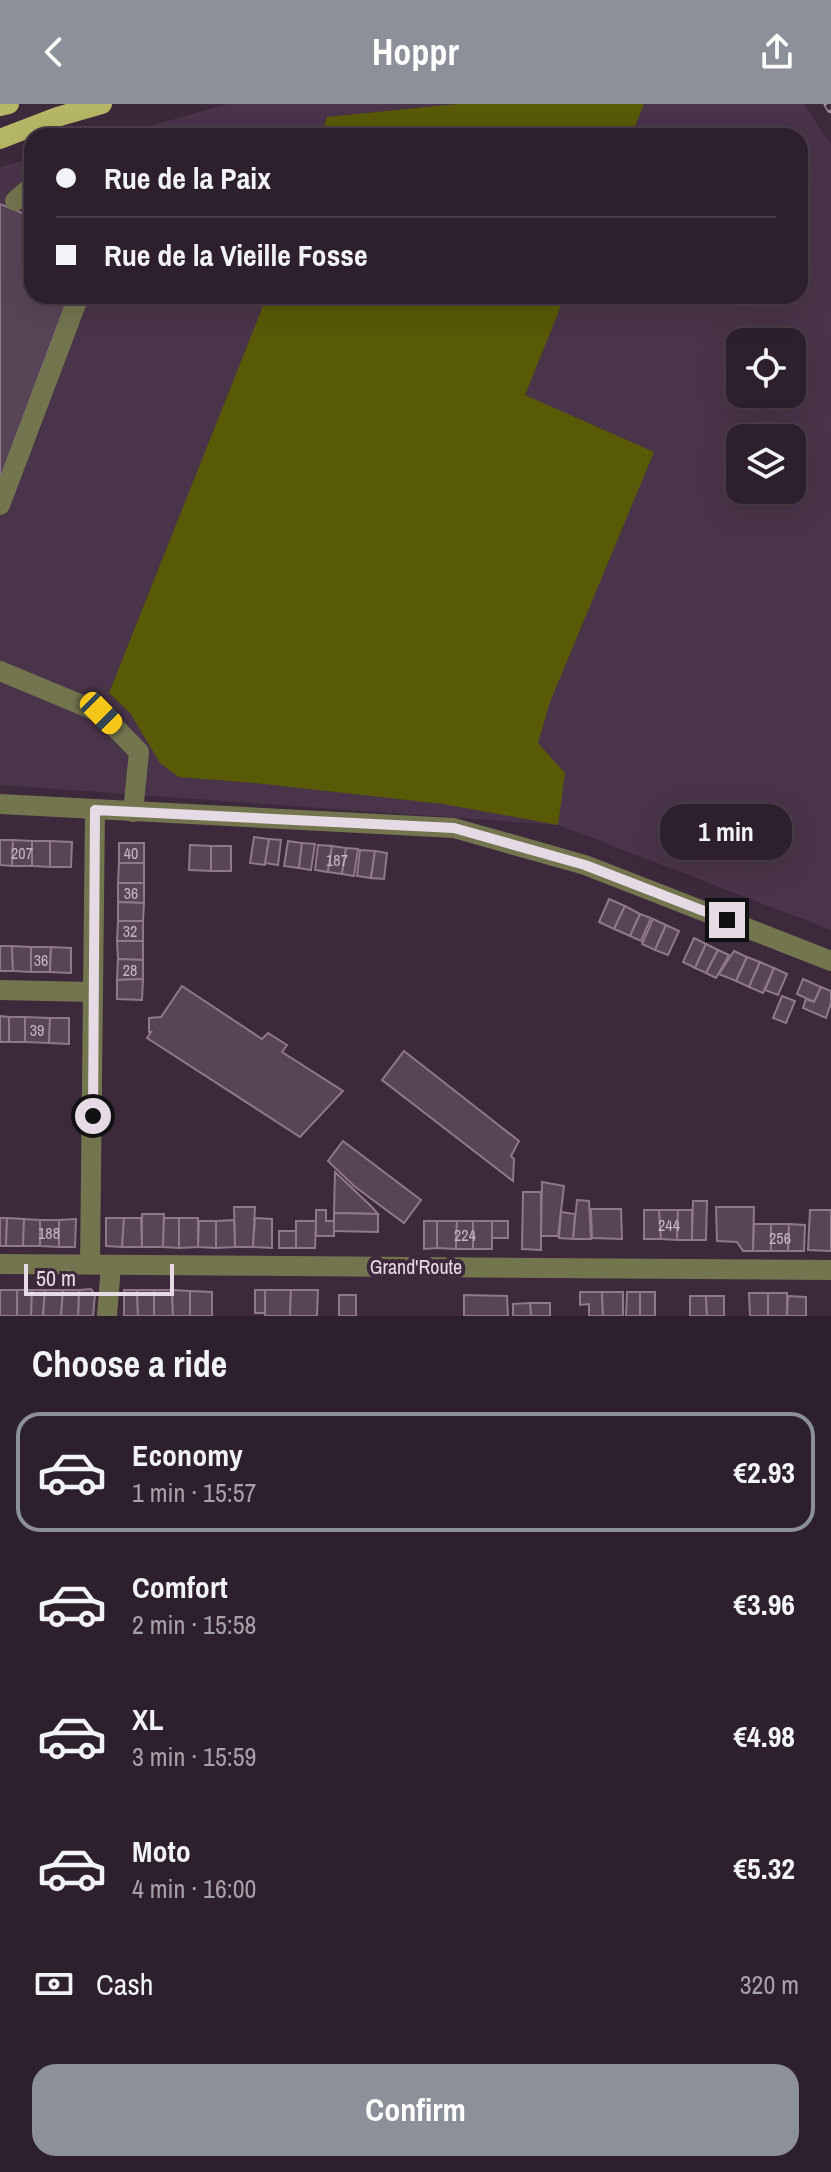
<!DOCTYPE html>
<html lang="en">
<head>
<meta charset="utf-8">
<style>
	body { margin:0; font-family:"Archivo Narrow",sans-serif; background:#392c38; color:#f1f3f6; height:100vh; display:flex; flex-direction:column; font-size:30px; white-space:nowrap }
	* { box-sizing:border-box; margin:0 }
	p { font-size:26px; color:#a7a2a9 }
	.icon { flex:none; width:44px; height:44px; fill:none; stroke:currentColor; stroke-width:2; stroke-linecap:round; stroke-linejoin:round }
	.map { position:relative; height:1212px; overflow:hidden }
	.drawer { display:flex; flex-direction:column; background:#2d1f2c; flex:1 }
	.drawer>* { flex:none }
	.banner { position:absolute; left:24px; top:24px; width:784px; height:176px; border-radius:24px; box-shadow:0 8px 32px #0002,0 0 0 2px #483d48; display:grid; align-content:center; height:176px; padding:0 32px; background:#2d1f2c }
	.tools { position:absolute; left:726px; top:224px; display:grid; gap:16px }
	.tools a { display:grid; place-items:center; width:80px; height:80px; border-radius:16px; background:#2d1f2c; box-shadow:0 8px 32px #0002,0 0 0 2px #483d48; font-size:40px }
	.scale { position:absolute; left:24px; bottom:20px; width:150px; box-sizing:border-box; padding-left:8px; border:4px solid #e6dae5; border-top:0; font-size:22px; line-height:28px; white-space:nowrap; color:#e6dae5; -webkit-text-stroke:6px #3c293b; paint-order:stroke }
	.end { position:absolute; width:36px; height:36px; margin:-18px; border:10px solid #e6dae5; background:#111; box-shadow:0 0 0 4px #111 }
	.from { border-radius:50% }
	.bubble { position:absolute; height:56px; border-radius:24px; background:#2d1f2c; box-shadow:0 8px 32px #0002,0 0 0 2px #483d48; font-size:26px; font-weight:700; line-height:56px; text-align:center }
	.car { position:absolute; width:24px; height:48px; margin:-24px -12px; border-radius:10px; box-shadow:0 0 6px 2px #0007; background:linear-gradient(#f5c518 24%,#345 0 40%,#f5c518 0 76%,#345 0 86%,#f5c518 0) }
	.banner b { display:flex; align-items:center; gap:28px; height:76px; font-size:30px }
	.banner b+b { border-top:2px solid #483d48 }
	.banner i { width:20px; height:20px; background:#f1f3f6 }
	ul { padding:0; list-style:none }
	li { display:flex; align-items:center; gap:24px; height:120px; margin:0 16px 12px; padding:0 16px; border:4px solid transparent; border-radius:24px }
	li div { flex:1 }
	li b { display:block; font-size:30px }
	li em { font-style:normal; font-weight:700 }
	li.selected { border-color:#8c9099 }
	li>.icon { width:72px; height:72px; stroke-width:1.5 }
	h2 { padding:0 32px; font-size:36px; line-height:96px }
	.pay { display:flex; align-items:center; gap:20px; height:88px; padding:0 32px; font-size:30px }
	.pay p { margin-inline-start:auto }
	.cta { display:flex; gap:16px; margin-top:auto; padding:16px 32px }
	.cta a { flex:1; height:92px; border-radius:24px; background:#8c9099; color:#fff; font-size:32px; font-weight:700; line-height:92px; text-align:center }
	header { display:flex; justify-content:space-between; align-items:center; height:104px; padding:0 32px; background:#8c9099; color:#fff; font-size:36px; font-weight:700 }
	.map>svg:first-child { display:block }
	.built { fill:#4a3449; fill-rule:evenodd }
	.green { fill:#595a06 }
	.building { fill:#584457; stroke:#8e788c; stroke-width:2 }
	.lines { fill:none; stroke-linecap:round; stroke-linejoin:round }
	.minor { stroke:#73754f; stroke-width:20 }
	.major { stroke:#b6b867; stroke-width:20 }
	.rail-casing { stroke:#9d8e9c; stroke-width:9 }
	.rail { stroke:#3c293b; stroke-width:6; stroke-dasharray:18; stroke-linecap:butt }
	.route { stroke:#e6dae5; stroke-width:10 }
	.labels { text-anchor:middle; stroke-width:8; stroke-linejoin:round; paint-order:stroke }
	.number-label { font-size:16px; fill:#c2b4c2 }
	.street-label { font-size:20px; fill:#e6dae5; stroke:#3c293b }
</style>
</head>
<body>
<header><svg class="icon" aria-label="back" viewBox="0 0 24 24"><path d="M15 5l-7 7 7 7"/></svg>Hoppr<svg class="icon" aria-label="share" viewBox="0 0 24 24"><path d="M12 15V3M7 8l5-5 5 5M5 13v7h14v-7"/></svg></header>
<div class="map">
<svg width="831" height="1212" viewBox="0 0 831 1212">
	<rect width="100%" height="100%" fill="#3c293b"/>
	<path class="built" d="M228,0H804L831,41V826L558,721L0,681V63L32,54V192H800V32H113ZM740,238H792V290H740ZM740,334H792V386H740Z"/>
	<g class="green">
		<polygon points="457,0 644,0 631,32 321,32 327,13"/>
		<polygon points="267,192 565,192 525,291 654,348 550,598 538,639 565,669 558,721 443,700 255,679 179,673 160,659 130,609 109,589"/>
	</g>
	<g class="building">
		<polygon points="0,100 32,113 32,192 69,192 0,376"/>
		<polygon points="254,733 269,735 265,761 250,759"/>
		<polygon points="269,735 281,736 278,761 265,759"/>
		<polygon points="0,736 13,736 12,762 0,761"/>
		<polygon points="13,736 32,737 32,762 12,762"/>
		<polygon points="32,737 50,737 50,763 32,762"/>
		<polygon points="50,737 72,738 71,763 50,763"/>
		<polygon points="288,737 302,739 299,764 284,762"/>
		<rect x="119" y="739" width="25" height="20"/>
		<polygon points="302,739 315,740 311,766 299,764"/>
		<polygon points="190,741 211,742 211,767 189,766"/>
		<polygon points="318,741 332,742 328,768 315,766"/>
		<rect x="211" y="742" width="20" height="25"/>
		<polygon points="332,742 346,744 342,770 328,768"/>
		<polygon points="346,744 358,745 354,772 342,770"/>
		<polygon points="360,746 375,747 371,774 357,772"/>
		<polygon points="375,747 387,749 384,775 371,774"/>
		<polygon points="119,759 144,759 144,779 118,779"/>
		<polygon points="118,779 144,779 144,799 118,798"/>
		<polygon points="609,795 625,802 614,825 599,818"/>
		<polygon points="118,798 144,799 143,817 118,817"/>
		<polygon points="625,802 640,810 630,832 614,825"/>
		<polygon points="640,810 651,814 641,837 630,832"/>
		<polygon points="653,815 666,821 655,846 642,840"/>
		<polygon points="118,817 143,817 143,837 117,837"/>
		<polygon points="666,821 679,827 668,851 655,846"/>
		<polygon points="694,834 706,840 695,864 683,858"/>
		<polygon points="117,837 143,837 143,856 118,855"/>
		<polygon points="706,840 718,846 706,869 695,864"/>
		<polygon points="0,842 12,842 13,867 0,867"/>
		<polygon points="12,842 31,843 31,868 13,867"/>
		<polygon points="31,843 51,843 50,868 31,868"/>
		<polygon points="51,843 71,844 71,869 50,868"/>
		<polygon points="718,846 729,851 716,874 706,869"/>
		<polygon points="734,847 747,853 736,877 719,870"/>
		<polygon points="747,853 760,858 749,883 736,877"/>
		<polygon points="118,855 143,856 143,875 117,876"/>
		<polygon points="760,858 774,864 763,889 749,883"/>
		<polygon points="774,864 787,870 778,891 765,886"/>
		<polygon points="143,875 142,896 117,895 117,876"/>
		<polygon points="803,875 821,883 814,898 797,890"/>
		<polygon points="182,882 262,935 268,929 287,941 282,948 343,987 300,1033 147,934 151,928 149,928 149,914 161,913"/>
		<polygon points="821,883 831,887 831,899 826,914 803,904 806,895 814,898"/>
		<polygon points="782,892 795,897 786,919 773,914"/>
		<polygon points="0,912 9,913 9,938 0,938"/>
		<rect x="9" y="913" width="16" height="25"/>
		<polygon points="25,913 50,914 49,939 25,938"/>
		<polygon points="50,914 69,914 69,940 49,939"/>
		<polygon points="404,947 519,1037 511,1052 514,1055 513,1077 382,976"/>
		<polygon points="343,1037 421,1096 404,1119 354,1082 328,1057"/>
		<polygon points="335,1068 372,1103 378,1110 334,1109"/>
		<polygon points="542,1078 564,1082 558,1132 541,1132"/>
		<polygon points="523,1088 541,1088 541,1146 522,1145"/>
		<polygon points="577,1096 589,1097 591,1135 573,1135"/>
		<polygon points="693,1097 707,1097 706,1136 692,1136"/>
		<polygon points="234,1103 255,1103 253,1143 235,1143"/>
		<polygon points="716,1103 754,1103 753,1147 743,1147 737,1138 717,1137"/>
		<polygon points="591,1105 621,1105 622,1135 592,1134"/>
		<polygon points="316,1106 326,1106 326,1117 334,1117 334,1132 316,1132"/>
		<polygon points="644,1106 659,1106 661,1135 644,1135"/>
		<polygon points="659,1106 678,1106 677,1136 661,1135"/>
		<polygon points="678,1106 692,1106 692,1136 677,1136"/>
		<polygon points="810,1106 831,1106 831,1147 808,1146"/>
		<polygon points="561,1108 575,1110 573,1135 559,1134"/>
		<polygon points="334,1109 378,1110 378,1128 334,1127"/>
		<polygon points="142,1110 164,1110 163,1143 142,1143"/>
		<polygon points="0,1114 7,1114 6,1142 0,1142"/>
		<polygon points="7,1114 24,1115 23,1142 6,1142"/>
		<polygon points="106,1114 124,1114 122,1143 106,1142"/>
		<polygon points="124,1114 141,1114 142,1143 122,1143"/>
		<polygon points="164,1114 179,1114 179,1144 163,1143"/>
		<polygon points="179,1114 198,1114 198,1143 179,1144"/>
		<polygon points="255,1114 272,1115 272,1144 253,1143"/>
		<polygon points="24,1115 40,1116 40,1142 23,1142"/>
		<polygon points="76,1115 75,1143 59,1143 59,1116"/>
		<polygon points="40,1116 59,1116 59,1143 40,1142"/>
		<polygon points="234,1116 235,1143 216,1144 216,1117"/>
		<polygon points="199,1117 216,1117 216,1144 198,1143"/>
		<polygon points="296,1117 316,1117 315,1144 296,1144"/>
		<polygon points="424,1117 437,1117 437,1144 424,1145"/>
		<polygon points="437,1117 457,1117 456,1145 437,1144"/>
		<polygon points="457,1117 473,1117 473,1145 456,1145"/>
		<rect x="473" y="1117" width="19" height="28"/>
		<rect x="492" y="1117" width="16" height="17"/>
		<polygon points="754,1120 771,1120 771,1147 753,1147"/>
		<polygon points="771,1120 789,1120 788,1147 771,1147"/>
		<polygon points="789,1120 805,1121 804,1147 788,1147"/>
		<rect x="279" y="1127" width="17" height="17"/>
		<polygon points="91,1185 95,1190 93,1212 78,1212 79,1186"/>
		<rect x="0" y="1186" width="17" height="26"/>
		<polygon points="17,1186 32,1186 31,1212 17,1212"/>
		<polygon points="32,1186 45,1186 43,1212 31,1212"/>
		<polygon points="45,1186 63,1186 61,1212 43,1212"/>
		<polygon points="63,1186 79,1186 78,1212 61,1212"/>
		<polygon points="124,1186 137,1186 138,1212 124,1212"/>
		<polygon points="137,1186 154,1186 154,1212 138,1212"/>
		<polygon points="154,1186 172,1186 173,1212 154,1212"/>
		<polygon points="172,1186 190,1187 190,1212 173,1212"/>
		<rect x="255" y="1186" width="10" height="23"/>
		<polygon points="265,1186 291,1186 290,1212 265,1212"/>
		<polygon points="291,1186 318,1186 317,1212 290,1212"/>
		<polygon points="190,1187 212,1188 212,1212 190,1212"/>
		<polygon points="580,1188 602,1188 603,1212 589,1212 589,1200 580,1201"/>
		<polygon points="602,1188 623,1188 623,1212 603,1212"/>
		<polygon points="627,1188 640,1188 640,1212 626,1212"/>
		<rect x="640" y="1188" width="15" height="24"/>
		<polygon points="749,1189 768,1189 768,1212 750,1212"/>
		<rect x="768" y="1189" width="19" height="23"/>
		<rect x="339" y="1191" width="17" height="21"/>
		<polygon points="464,1191 507,1192 508,1212 464,1212"/>
		<polygon points="690,1192 706,1192 707,1212 690,1212"/>
		<polygon points="706,1192 724,1192 724,1212 707,1212"/>
		<polygon points="788,1192 806,1193 806,1212 787,1212"/>
		<polygon points="530,1199 550,1199 550,1212 531,1212"/>
		<polygon points="530,1199 531,1212 513,1212 513,1200"/>
	</g>
	<g class="lines">
		<g class="minor">
			<polyline points="15,97 32,82"/>
			<polyline points="0,401 79,192"/>
			<polyline points="0,567 101,609 139,648 133,708"/>
			<polyline points="0,700 454,724 585,761 831,857"/>
			<polyline points="0,886 92,888"/>
			<polyline points="0,1160 831,1166"/>
			<polyline points="90,1160 95,706"/>
			<polyline points="107,1212 111,1161"/>
		</g>
		<g class="major">
			<polyline points="0,2 9,0"/>
			<polyline points="0,35 57,13 102,0"/>
		</g>
		<defs>
			<polyline id="rail" points="828,0 831,5"/>
		</defs>
		<use href="#rail" class="rail-casing"/>
		<use href="#rail" class="rail"/>
	</g>
	<g class="lines">
		<polyline class="route" points="93,1012 95,706 454,724 585,761 727,816"/>
	</g>
	<g class="labels">
		<g class="number-label">
			<text x="22" y="755">207</text>
			<text x="131" y="755">40</text>
			<text x="337" y="762">187</text>
			<text x="131" y="795">36</text>
			<text x="130" y="833">32</text>
			<text x="41" y="862">36</text>
			<text x="130" y="872">28</text>
			<text x="37" y="932">39</text>
			<text x="669" y="1127">244</text>
			<text x="49" y="1135">188</text>
			<text x="465" y="1137">224</text>
			<text x="780" y="1140">256</text>
		</g>
		<g class="street-label">
			<text x="416" y="1170">Grand'Route</text>
		</g>
	</g>
</svg>
<div class="tools">
<a><svg class="icon" aria-label="locate" viewBox="0 0 24 24"><circle cx="12" cy="12" r="6"/><path d="M12 2v4M12 18v4M2 12h4M18 12h4"/></svg></a>
<a><svg class="icon" aria-label="layers" viewBox="0 0 24 24"><path d="M12 4l9 5-9 5-9-5zM3 14l9 5 9-5"/></svg></a>
</div>
<div class="scale">50 m</div>
<i class="end from" style="left:93px;top:1012px"></i>
<i class="end" style="left:727px;top:816px"></i>
<div class="bubble" style="left:660px;top:700px;width:132px">1 min</div>
<i class="car" style="left:101px;top:609px;rotate:135deg"></i>
<div class="banner">
<b><i class="from"></i>Rue de la Paix</b>
<b><i></i>Rue de la Vieille Fosse</b>
</div>
</div>
<section class="drawer">
<h2>Choose a ride</h2>
<ul>
<li class="selected"><svg class="icon" aria-label="car" viewBox="0 0 24 24"><path d="M5 17H2v-5l4-1 3-4h7l3 4 3 1v5h-3M9 17h6M6 11h13"/><circle cx="7" cy="17" r="2"/><circle cx="17" cy="17" r="2"/></svg><div><b>Economy</b><p>1 min · 15:57</p></div><em>€2.93</em></li>
<li><svg class="icon" aria-label="car" viewBox="0 0 24 24"><path d="M5 17H2v-5l4-1 3-4h7l3 4 3 1v5h-3M9 17h6M6 11h13"/><circle cx="7" cy="17" r="2"/><circle cx="17" cy="17" r="2"/></svg><div><b>Comfort</b><p>2 min · 15:58</p></div><em>€3.96</em></li>
<li><svg class="icon" aria-label="car" viewBox="0 0 24 24"><path d="M5 17H2v-5l4-1 3-4h7l3 4 3 1v5h-3M9 17h6M6 11h13"/><circle cx="7" cy="17" r="2"/><circle cx="17" cy="17" r="2"/></svg><div><b>XL</b><p>3 min · 15:59</p></div><em>€4.98</em></li>
<li><svg class="icon" aria-label="car" viewBox="0 0 24 24"><path d="M5 17H2v-5l4-1 3-4h7l3 4 3 1v5h-3M9 17h6M6 11h13"/><circle cx="7" cy="17" r="2"/><circle cx="17" cy="17" r="2"/></svg><div><b>Moto</b><p>4 min · 16:00</p></div><em>€5.32</em></li>
</ul>
<div class="pay"><svg class="icon" aria-label="cash" viewBox="0 0 24 24"><path d="M3 7h18v10H3z"/><circle cx="12" cy="12" r="2"/></svg>Cash<p>320 m</p></div>
<div class="cta"><a>Confirm</a></div>
</section>
</body>
</html>
